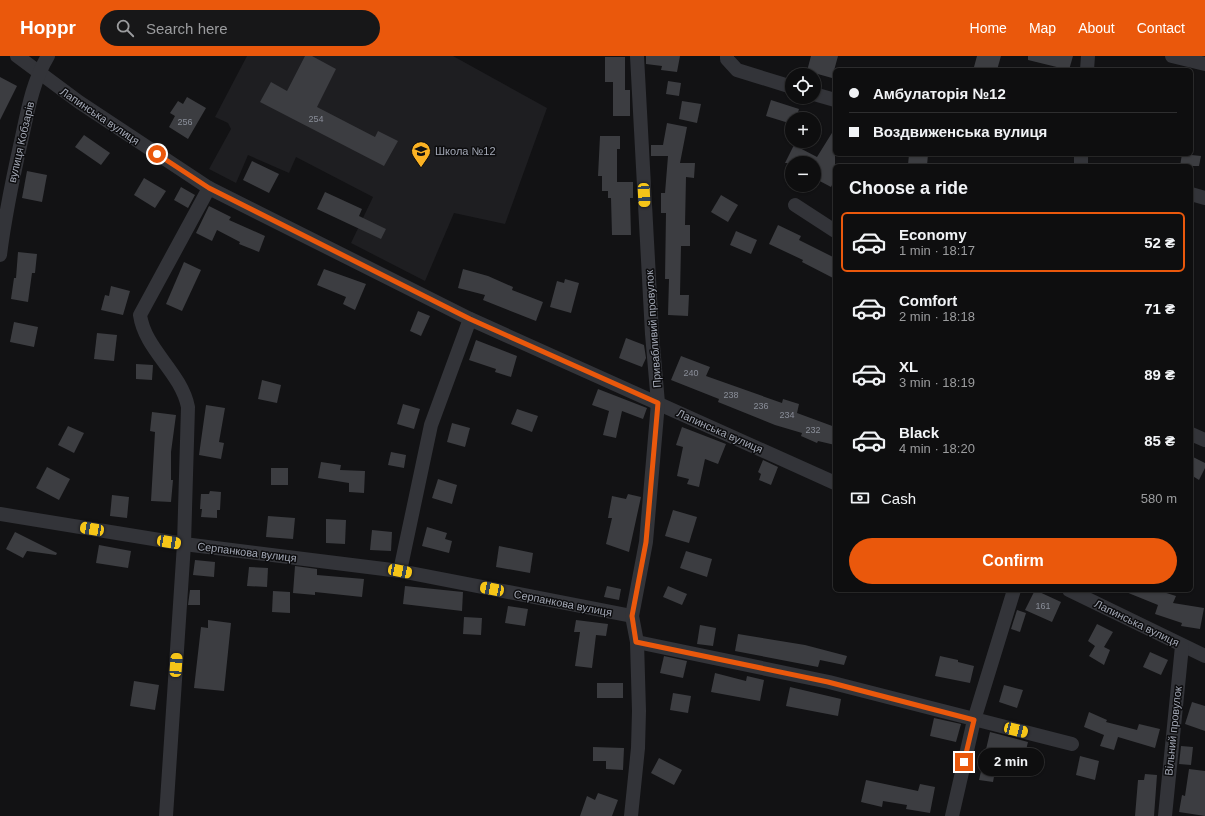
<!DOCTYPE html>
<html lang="en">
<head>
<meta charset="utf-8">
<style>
	body { margin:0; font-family:Arial,sans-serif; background:#171718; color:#f1f3f6; height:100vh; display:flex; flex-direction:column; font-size:15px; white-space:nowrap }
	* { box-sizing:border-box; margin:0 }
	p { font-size:13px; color:#9b9c9e }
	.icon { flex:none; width:22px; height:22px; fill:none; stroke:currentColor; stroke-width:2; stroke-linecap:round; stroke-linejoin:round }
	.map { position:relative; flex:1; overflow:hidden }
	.sheet { position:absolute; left:833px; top:108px; width:360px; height:428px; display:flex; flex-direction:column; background:#0e0e0f; border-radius:6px; box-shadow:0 1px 3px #0004,0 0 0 1px #2e2e2f }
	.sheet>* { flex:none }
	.guide { position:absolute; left:833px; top:12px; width:360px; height:88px; border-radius:6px; box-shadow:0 1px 3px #0004,0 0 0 1px #2e2e2f; display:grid; align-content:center; height:88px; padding:0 16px; background:#0e0e0f }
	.controls { position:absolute; left:785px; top:12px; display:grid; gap:8px }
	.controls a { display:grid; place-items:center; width:36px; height:36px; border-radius:50%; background:#0e0e0f; box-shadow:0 1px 3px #0004,0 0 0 1px #2e2e2f; font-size:20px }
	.end { position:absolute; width:18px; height:18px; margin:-9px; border:5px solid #ea580c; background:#fff; box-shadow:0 0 0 2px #fff }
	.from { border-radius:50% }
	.bubble { position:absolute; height:28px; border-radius:14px; background:#0e0e0f; box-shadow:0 1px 3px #0004,0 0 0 1px #2e2e2f; font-size:13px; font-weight:700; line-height:28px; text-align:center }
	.car { position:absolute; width:12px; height:24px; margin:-12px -6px; border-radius:5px; box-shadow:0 0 3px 1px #0007; background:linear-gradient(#f5c518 24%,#345 0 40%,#f5c518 0 76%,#345 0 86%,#f5c518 0) }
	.guide b { display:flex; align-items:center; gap:14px; height:38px; font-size:15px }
	.guide b+b { border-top:1px solid #2e2e2f }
	.guide i { width:10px; height:10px; background:#f1f3f6 }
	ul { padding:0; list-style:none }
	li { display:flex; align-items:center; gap:12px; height:60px; margin:0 8px 6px; padding:0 8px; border:2px solid transparent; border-radius:6px }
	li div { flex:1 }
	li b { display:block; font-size:15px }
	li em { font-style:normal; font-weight:700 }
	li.active { border-color:#ea580c }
	li>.icon { width:36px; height:36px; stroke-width:1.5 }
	h2 { padding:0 16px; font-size:18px; line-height:48px }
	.pay { display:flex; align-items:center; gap:10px; height:44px; padding:0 16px; font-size:15px }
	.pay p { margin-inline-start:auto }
	.cta { display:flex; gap:8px; margin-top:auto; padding:8px 16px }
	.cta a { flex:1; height:46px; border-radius:24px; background:#ea580c; color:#fff; font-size:16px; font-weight:700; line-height:46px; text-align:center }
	header { display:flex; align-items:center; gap:24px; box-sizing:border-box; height:56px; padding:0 20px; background:#ea580c; color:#fff }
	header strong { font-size:19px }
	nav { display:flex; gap:22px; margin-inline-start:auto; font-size:14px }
	.search { width:280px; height:36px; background:#171718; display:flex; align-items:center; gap:10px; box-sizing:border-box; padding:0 14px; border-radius:22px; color:#9b9c9e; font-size:15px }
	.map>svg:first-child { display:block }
	.built { fill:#1e1e21 }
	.building { fill:#3c3d41 }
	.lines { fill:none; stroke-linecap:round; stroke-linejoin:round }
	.street { stroke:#333439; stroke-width:14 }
	.route { stroke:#ea580c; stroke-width:5 }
	.labels { text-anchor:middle; stroke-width:3; stroke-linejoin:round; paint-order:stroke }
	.number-label { font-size:9px; fill:#898d98 }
	.street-label { font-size:11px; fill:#a3a8b5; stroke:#0d0d0f }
	.poi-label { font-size:11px; fill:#a3a8b5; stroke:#0d0d0f; text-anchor:start }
</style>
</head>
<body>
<header>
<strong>Hoppr</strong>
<div class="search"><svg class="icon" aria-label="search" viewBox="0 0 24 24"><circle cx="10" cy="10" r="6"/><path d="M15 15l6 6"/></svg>Search here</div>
<nav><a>Home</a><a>Map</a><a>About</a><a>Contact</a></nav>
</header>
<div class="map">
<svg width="1205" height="760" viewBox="0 0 1205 760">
	<rect width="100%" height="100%" fill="#121214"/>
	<polygon class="built" points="247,0 453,0 547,52 505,168 454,157 425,225 351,187 373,141 296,101 289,117 248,99 236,127 209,113 231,73 228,67 215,61"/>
	<g class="building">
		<polygon points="305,0 312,0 336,13 317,51 375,81 378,75 398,85 384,110 260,46 271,26 287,35"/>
		<polygon points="646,0 680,0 677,16 661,14 662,10 646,8"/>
		<polygon points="811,0 838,0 832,22 807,15"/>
		<polygon points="977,0 1001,0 997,14 986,14 974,11"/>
		<polygon points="1028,0 1073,0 1069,14 1028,4"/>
		<polygon points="605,1 625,1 625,34 630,34 630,60 613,60 613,26 605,26"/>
		<polygon points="0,21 17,30 0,64"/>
		<polygon points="668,25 681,27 679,40 666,38"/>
		<polygon points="187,41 206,52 188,83 169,71 175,60 170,57 178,45 183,48"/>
		<polygon points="771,44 799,53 796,63 792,63 792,68 766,60"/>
		<polygon points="682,45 701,48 697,67 679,63"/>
		<polygon points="667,67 687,71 680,107 695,107 694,122 686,121 685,169 690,169 690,190 681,190 680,239 689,239 688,260 668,259 669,223 665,223 666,157 661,157 661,137 665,137 668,100 651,100 651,89 663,89"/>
		<polygon points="835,72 835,123 831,131 814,122 814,107 785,107 794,89 817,101"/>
		<polygon points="84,79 110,97 101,109 75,91"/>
		<polygon points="600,80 620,80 620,93 617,93 617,126 633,126 633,142 630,142 631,179 612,179 611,142 608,142 608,135 602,135 602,120 598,120"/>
		<polygon points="909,98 928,98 927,110 908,109"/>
		<polygon points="1182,98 1201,100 1199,110 1180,110"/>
		<polygon points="252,105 279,118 269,137 243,124"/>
		<polygon points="27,115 47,119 42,146 22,142"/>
		<polygon points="144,122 166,135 155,152 134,139"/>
		<polygon points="181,131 195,139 188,152 174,144"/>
		<polygon points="325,136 362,153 359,160 386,173 381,183 317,153"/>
		<polygon points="721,139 738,149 728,166 711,156"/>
		<polygon points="209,150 231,161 229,164 265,180 259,196 239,188 240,186 217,174 212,185 196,177"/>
		<polygon points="778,169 801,180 799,184 835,202 835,223 802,206 803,204 769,188"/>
		<polygon points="736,175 757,184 751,198 730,189"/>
		<polygon points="18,196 37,198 35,217 32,217 28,246 11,243 14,222 16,222"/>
		<polygon points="184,206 201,214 182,255 166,248"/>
		<polygon points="324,213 366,228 355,254 343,248 346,241 317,229"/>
		<polygon points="463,213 488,220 513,231 512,234 543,246 536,265 483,244 485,239 458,232"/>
		<polygon points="565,223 579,227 571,257 550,251 557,225 564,227"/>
		<polygon points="111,230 130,235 123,259 101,254 105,239 109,240"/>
		<polygon points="418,255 430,260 421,280 410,275"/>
		<polygon points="14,266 38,271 34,291 10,286"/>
		<polygon points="97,277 117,279 114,305 94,303"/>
		<polygon points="626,282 644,289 646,302 642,311 619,302"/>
		<polygon points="476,284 517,300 511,321 495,316 496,313 469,304"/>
		<polygon points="681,300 710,311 706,320 782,347 783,343 799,348 797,357 835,371 835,389 818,385 817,387 801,380 802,377 775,369 718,346 719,343 671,324"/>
		<polygon points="136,308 153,309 152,324 136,323"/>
		<polygon points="262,324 281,329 277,347 258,343"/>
		<polygon points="598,333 647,352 643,363 622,355 616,382 603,379 609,355 592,349"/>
		<polygon points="403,348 420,353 414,373 397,368"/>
		<polygon points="206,349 225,352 219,386 224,387 221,403 199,399"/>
		<polygon points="517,353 538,360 532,376 511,368"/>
		<polygon points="152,356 176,359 171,396 171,424 173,424 171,446 151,445 155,376 150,375"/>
		<polygon points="452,367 470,372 465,391 447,386"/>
		<polygon points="68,370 84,377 74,397 58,389"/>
		<polygon points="682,371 726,388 718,408 705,403 699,431 687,428 689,423 677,420 683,391 676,389"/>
		<polygon points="391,396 406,399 404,412 388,409"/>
		<polygon points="1191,400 1205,407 1205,412 1199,424 1191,419"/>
		<polygon points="763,404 778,411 771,429 759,424 761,418 758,416"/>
		<polygon points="321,406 341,409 340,414 365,415 364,437 349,436 349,427 318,422"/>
		<polygon points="47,411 70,423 59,444 36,432"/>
		<rect x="271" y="412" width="17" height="17"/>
		<polygon points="438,423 457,429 452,448 432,442"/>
		<polygon points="210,435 221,436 220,454 217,454 217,462 201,461 202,453 200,453 201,438 209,438"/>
		<polygon points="628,438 641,441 629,496 606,488 612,462 608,462 612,440 626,443"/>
		<polygon points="112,439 129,441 127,462 110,460"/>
		<polygon points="673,454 697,461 689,487 665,480"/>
		<polygon points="268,460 295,462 293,483 266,481"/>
		<polygon points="326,463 346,464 345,488 326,487"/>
		<polygon points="427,471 447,477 445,483 452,485 449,497 422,490"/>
		<polygon points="372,474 392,476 391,495 370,494"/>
		<polygon points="15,476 57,497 56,499 27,495 23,502 6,493"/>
		<polygon points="99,489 131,495 128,512 96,507"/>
		<polygon points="499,490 533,497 530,517 496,511"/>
		<polygon points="686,495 712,503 707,521 680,512"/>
		<polygon points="195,504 215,506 214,521 193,519"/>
		<polygon points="295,510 317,513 317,519 364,523 362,541 315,536 315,539 293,537"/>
		<polygon points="249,511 268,512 267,531 247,530"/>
		<polygon points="405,530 463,536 462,555 403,548"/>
		<polygon points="607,530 621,533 619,544 604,541"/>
		<polygon points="668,530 687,538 682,549 663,541"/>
		<polygon points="190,534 200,534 200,549 188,549"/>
		<polygon points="1035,534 1061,546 1052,566 1025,554"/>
		<polygon points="1121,534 1157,534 1176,540 1173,547 1204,552 1200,573 1181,570 1182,567 1155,558 1158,549"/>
		<polygon points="273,535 290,536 290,557 272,556"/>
		<polygon points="508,550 528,553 525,570 505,567"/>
		<polygon points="1017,554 1026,557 1020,576 1011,573"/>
		<polygon points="464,561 482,562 481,579 463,578"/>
		<polygon points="208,564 231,567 224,635 194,632 201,571 208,572"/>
		<polygon points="576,564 608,568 606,580 596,579 592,612 575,610 580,576 574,576"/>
		<polygon points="1097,568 1113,576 1104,591 1110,594 1104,609 1089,600 1095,590 1088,585"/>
		<polygon points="700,569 716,572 713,590 697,588"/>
		<polygon points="738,578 805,589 847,600 844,609 820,604 818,611 735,595"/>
		<polygon points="1150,596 1168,604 1161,619 1143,611"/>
		<polygon points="664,600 687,605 683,622 660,617"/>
		<polygon points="940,600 958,604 958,606 974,610 970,627 935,620"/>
		<polygon points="715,617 746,625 747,620 764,624 760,645 711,636"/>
		<polygon points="134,625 159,629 155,654 130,650"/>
		<rect x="597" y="627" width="26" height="15"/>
		<polygon points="1004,629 1023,634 1017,652 999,646"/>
		<polygon points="790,631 841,643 838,660 786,650"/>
		<polygon points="673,637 691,640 688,657 670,654"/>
		<polygon points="1192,646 1205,650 1205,675 1185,668"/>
		<polygon points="1089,656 1107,664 1106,666 1137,674 1139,668 1160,673 1155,692 1118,681 1114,694 1100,690 1104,679 1084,671"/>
		<polygon points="934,662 961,668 956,686 930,680"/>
		<polygon points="990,676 1028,686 1025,698 1018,696 1017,699 999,695 993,726 979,724"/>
		<polygon points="1181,690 1193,691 1191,709 1179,708"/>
		<polygon points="593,691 624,692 623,714 606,713 606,705 593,705"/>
		<polygon points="1080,700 1099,705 1095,724 1076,719"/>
		<polygon points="659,702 682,714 674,729 651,717"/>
		<polygon points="1189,713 1205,715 1205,760 1179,756 1182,739 1185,740"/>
		<polygon points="1145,718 1157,719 1154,760 1135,760 1138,724 1144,724"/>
		<polygon points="866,724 918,735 920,728 935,731 930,757 906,753 907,749 883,745 882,751 861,746"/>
		<polygon points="598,737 618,744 612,760 580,760 587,740 595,744"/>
	</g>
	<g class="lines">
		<g class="street">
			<polyline points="17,0 79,46 209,132 470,263 835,427"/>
			<polyline points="727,0 727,3 737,14 792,31"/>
			<polyline points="1172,0 1205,8"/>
			<polyline points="1087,14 1088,0"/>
			<polyline points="814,38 835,44"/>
			<polyline points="1081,110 1081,98"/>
			<polyline points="1191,138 1205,142"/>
			<polyline points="795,149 835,175"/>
			<path d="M0,199C5,159 13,121 22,81C28,53 33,25 48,0"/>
			<polyline points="1191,378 1205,384"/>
			<polyline points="0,458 184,488 400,515 632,560"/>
			<polyline points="400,515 431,369 470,263"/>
			<polyline points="1069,534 1205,600"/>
			<polyline points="637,586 829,626 1072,688"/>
			<path d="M166,760L184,488L188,351C181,316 145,294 140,259L209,132"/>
			<polyline points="631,760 638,692 639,655 637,586 632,560 646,486 658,347 652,278 637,0"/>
			<polyline points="952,760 974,664 1014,534"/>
			<polyline points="1165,760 1182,590"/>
		</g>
	</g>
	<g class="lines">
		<polyline class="route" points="157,98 209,132 470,263 658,347 646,486 632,560 636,586 828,626 974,664 964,706"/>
	</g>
	<defs>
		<symbol id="school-pin" viewBox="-11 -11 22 30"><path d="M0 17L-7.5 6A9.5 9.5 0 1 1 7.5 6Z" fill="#fbb223" stroke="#0d0d0f"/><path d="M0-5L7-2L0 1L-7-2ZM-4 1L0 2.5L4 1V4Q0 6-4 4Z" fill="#111"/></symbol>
	</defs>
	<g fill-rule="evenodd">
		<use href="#school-pin" x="410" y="84" width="22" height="30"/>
	</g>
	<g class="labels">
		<g class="number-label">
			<text x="316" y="66">254</text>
			<text x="185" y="69">256</text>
			<text x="691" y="320">240</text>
			<text x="731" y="342">238</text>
			<text x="761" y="353">236</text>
			<text x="787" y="362">234</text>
			<text x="813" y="377">232</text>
			<text x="1043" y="553">161</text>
		</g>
		<g class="street-label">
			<text transform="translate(100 60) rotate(34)" y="4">Лапинська вулиця</text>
			<text transform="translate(21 86) rotate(-77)" y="4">вулиця Кобзарів</text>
			<text transform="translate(653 273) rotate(-94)" y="4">Привабливий провулок</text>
			<text transform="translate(720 375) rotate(24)" y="4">Лапинська вулиця</text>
			<text transform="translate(247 496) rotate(7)" y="4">Серпанкова вулиця</text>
			<text transform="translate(563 547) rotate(11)" y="4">Серпанкова вулиця</text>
			<text transform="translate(1137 567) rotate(26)" y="4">Лапинська вулиця</text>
			<text transform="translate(1173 675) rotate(-84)" y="4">Вільний провулок</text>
		</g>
		<g class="poi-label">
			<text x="435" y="99">Школа №12</text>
		</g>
	</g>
</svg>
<div class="controls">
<a><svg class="icon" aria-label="locate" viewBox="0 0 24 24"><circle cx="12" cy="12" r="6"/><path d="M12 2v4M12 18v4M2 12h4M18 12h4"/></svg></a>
<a>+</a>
<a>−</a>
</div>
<i class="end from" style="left:157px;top:98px"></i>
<i class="end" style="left:964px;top:706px"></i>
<div class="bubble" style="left:978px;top:692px;width:66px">2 min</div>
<i class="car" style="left:644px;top:139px;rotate:177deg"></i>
<i class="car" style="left:92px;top:473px;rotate:280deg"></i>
<i class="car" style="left:169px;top:486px;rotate:99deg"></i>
<i class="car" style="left:400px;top:515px;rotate:101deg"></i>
<i class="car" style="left:492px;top:533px;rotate:281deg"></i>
<i class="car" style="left:176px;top:609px;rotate:4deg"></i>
<i class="car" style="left:1016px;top:674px;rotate:104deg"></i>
<div class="guide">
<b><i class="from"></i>Амбулаторія №12</b>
<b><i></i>Воздвиженська вулиця</b>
</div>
<section class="sheet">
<h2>Choose a ride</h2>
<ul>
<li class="active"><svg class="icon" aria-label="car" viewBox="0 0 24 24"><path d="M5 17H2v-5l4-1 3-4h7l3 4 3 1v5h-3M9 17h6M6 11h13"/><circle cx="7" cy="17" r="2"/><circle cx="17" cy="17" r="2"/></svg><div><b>Economy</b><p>1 min · 18:17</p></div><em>52 ₴</em></li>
<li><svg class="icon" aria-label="car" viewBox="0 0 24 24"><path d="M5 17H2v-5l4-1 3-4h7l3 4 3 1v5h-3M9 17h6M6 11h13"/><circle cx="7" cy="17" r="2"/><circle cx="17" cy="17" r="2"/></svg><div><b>Comfort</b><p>2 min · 18:18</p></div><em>71 ₴</em></li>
<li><svg class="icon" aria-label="car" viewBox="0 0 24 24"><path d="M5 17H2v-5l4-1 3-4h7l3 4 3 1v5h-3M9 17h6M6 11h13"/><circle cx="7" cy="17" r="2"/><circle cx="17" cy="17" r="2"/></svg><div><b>XL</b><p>3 min · 18:19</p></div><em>89 ₴</em></li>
<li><svg class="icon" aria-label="car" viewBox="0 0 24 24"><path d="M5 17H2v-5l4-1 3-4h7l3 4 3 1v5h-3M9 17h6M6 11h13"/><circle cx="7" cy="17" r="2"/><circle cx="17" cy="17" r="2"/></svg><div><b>Black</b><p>4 min · 18:20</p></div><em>85 ₴</em></li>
</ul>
<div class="pay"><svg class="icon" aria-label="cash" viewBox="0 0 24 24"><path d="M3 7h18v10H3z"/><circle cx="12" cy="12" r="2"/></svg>Cash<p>580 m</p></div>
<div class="cta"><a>Confirm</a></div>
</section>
</div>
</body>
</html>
